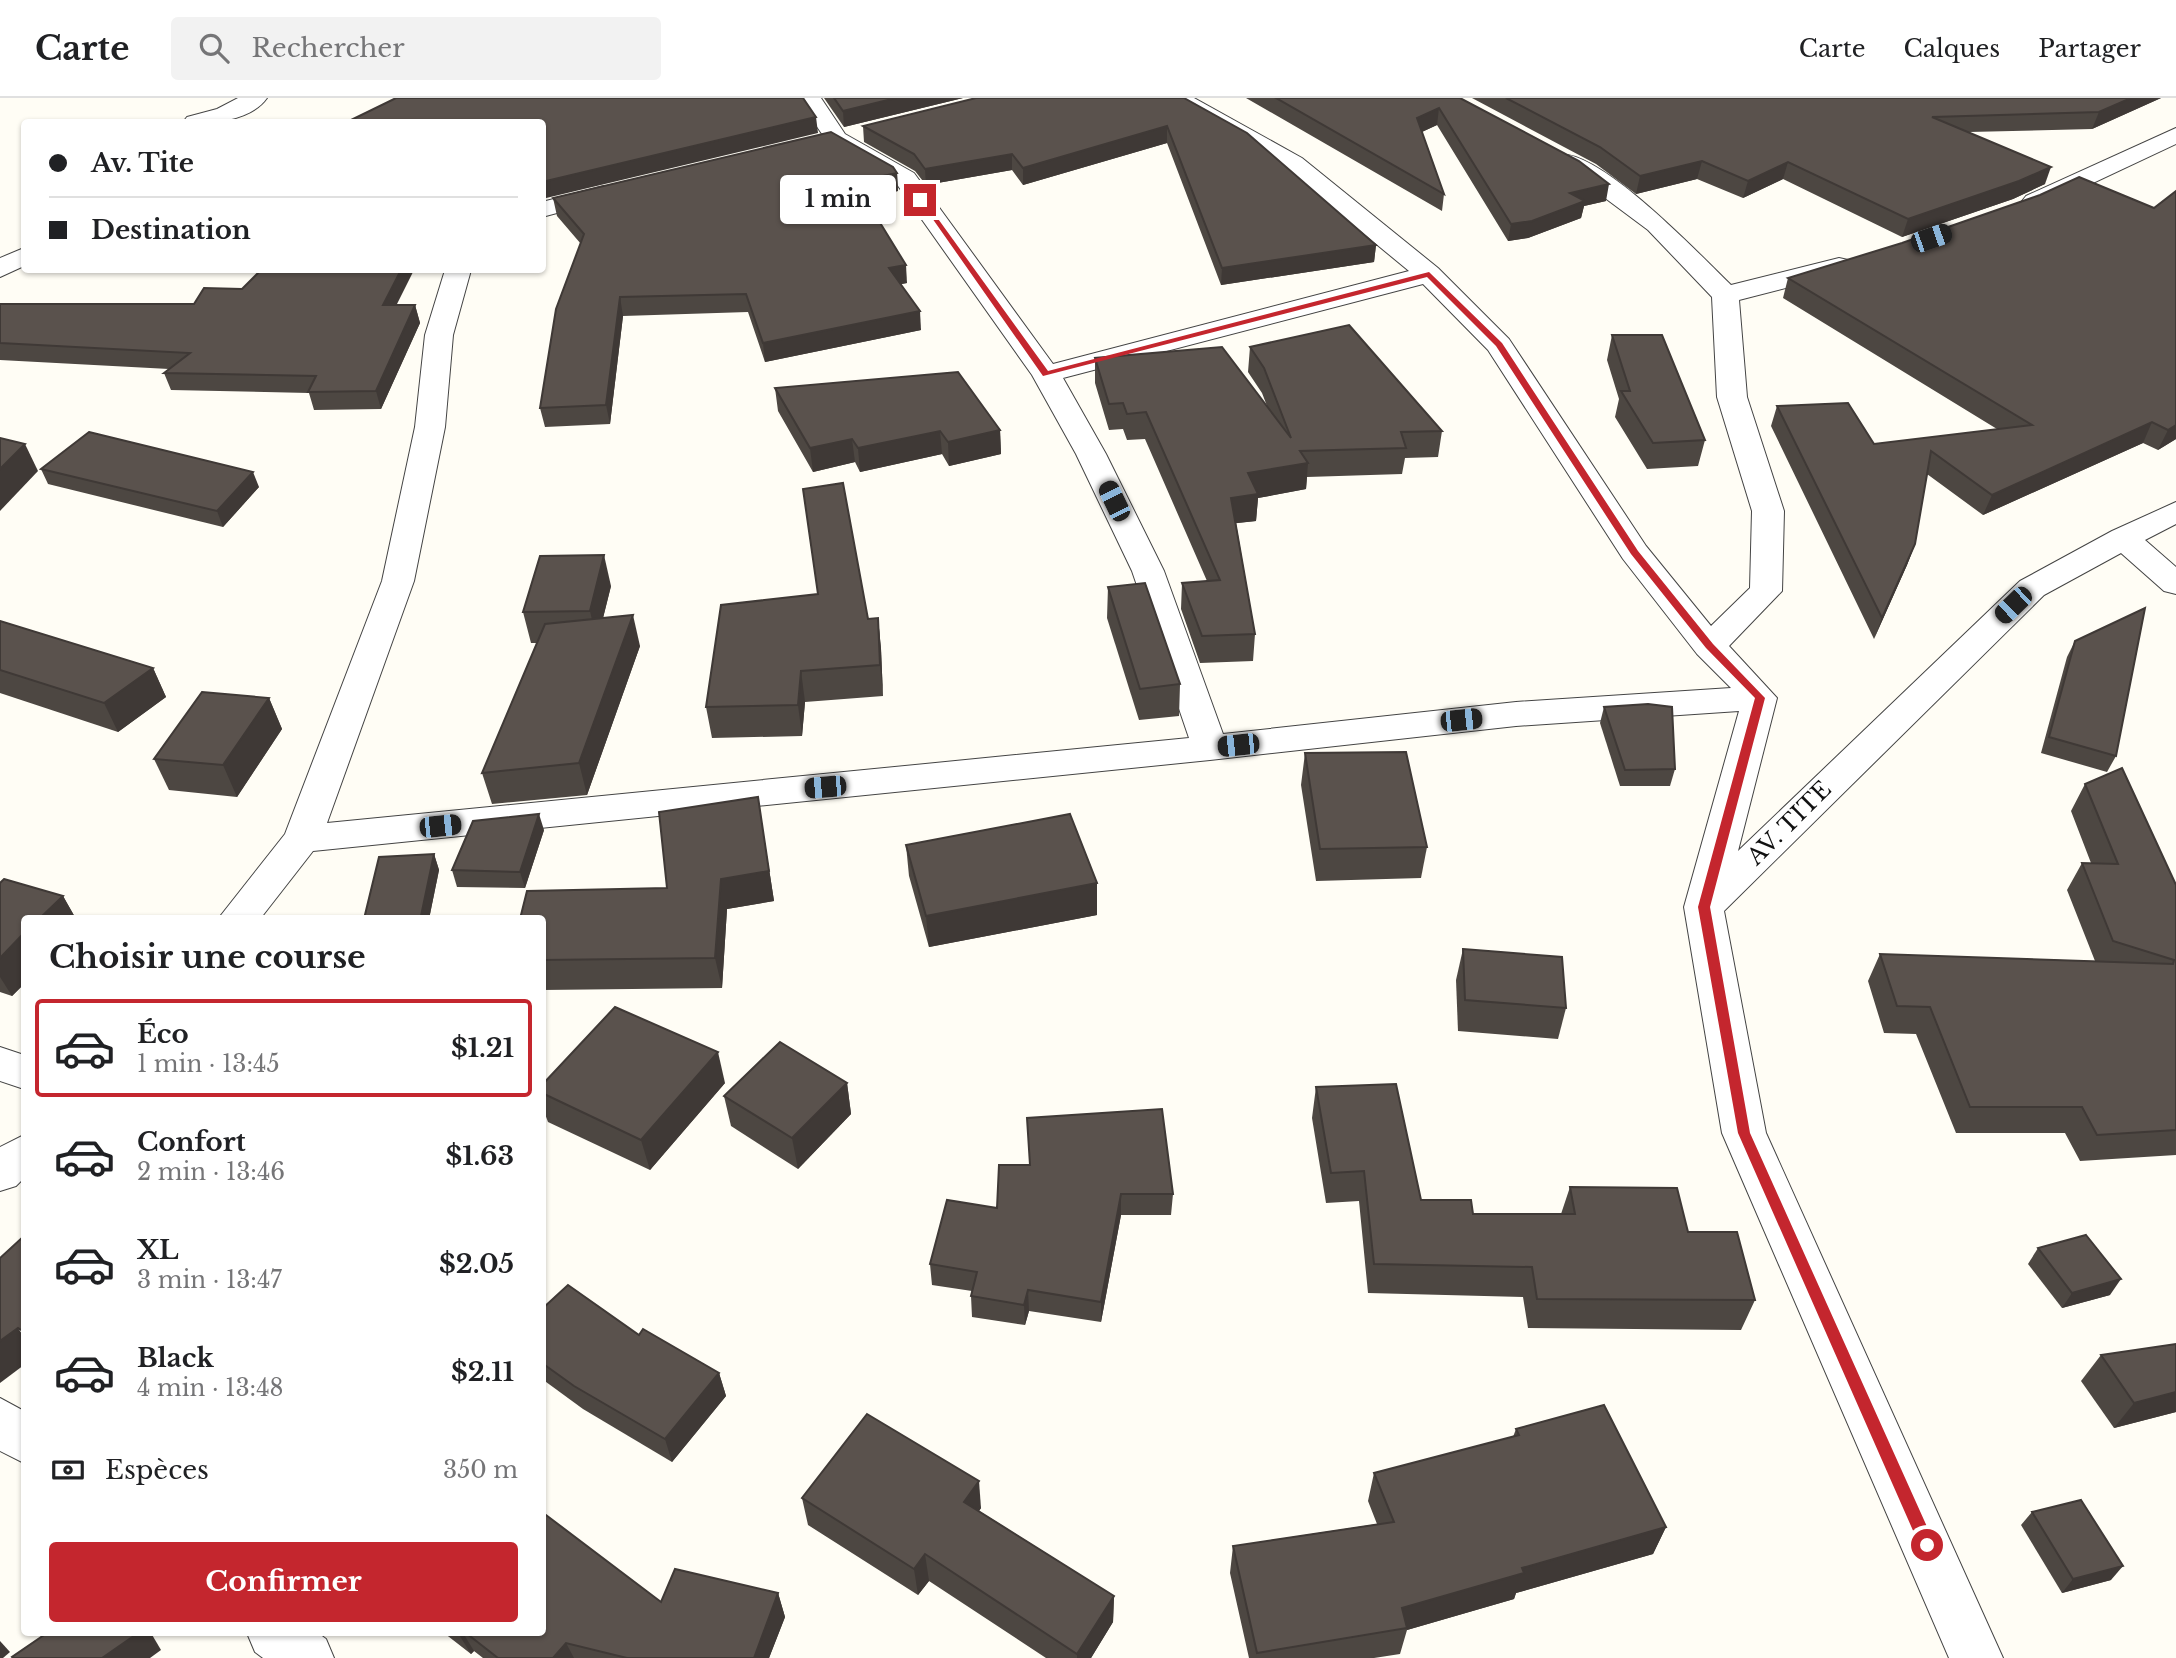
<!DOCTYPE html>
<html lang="fr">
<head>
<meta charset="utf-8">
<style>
	body { margin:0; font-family:"Libre Baskerville",serif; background:#f2f2f2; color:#202124; height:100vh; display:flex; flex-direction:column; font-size:26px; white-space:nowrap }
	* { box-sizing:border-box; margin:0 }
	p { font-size:23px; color:#757577 }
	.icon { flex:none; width:38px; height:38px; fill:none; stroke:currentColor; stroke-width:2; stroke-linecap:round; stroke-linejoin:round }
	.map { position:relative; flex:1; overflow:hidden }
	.sheet { position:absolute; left:21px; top:817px; width:525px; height:721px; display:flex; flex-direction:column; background:#fff; border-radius:7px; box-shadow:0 2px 5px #0004 }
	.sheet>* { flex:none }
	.banner { position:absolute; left:21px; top:21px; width:525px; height:154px; border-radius:7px; box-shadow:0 2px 5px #0004; display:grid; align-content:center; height:154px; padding:0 28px; background:#fff }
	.end { position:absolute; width:32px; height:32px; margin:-16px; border:9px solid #c4262e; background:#fff; box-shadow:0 0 0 4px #fff }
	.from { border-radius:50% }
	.bubble { position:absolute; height:49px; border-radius:7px; background:#fff; box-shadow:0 2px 5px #0004; font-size:23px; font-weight:800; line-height:49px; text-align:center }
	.car { position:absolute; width:21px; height:42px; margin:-21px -10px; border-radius:9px; box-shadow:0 0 5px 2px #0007; background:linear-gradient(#222 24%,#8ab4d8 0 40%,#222 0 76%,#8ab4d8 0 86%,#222 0) }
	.banner b { display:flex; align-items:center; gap:24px; height:66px; font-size:26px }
	.banner b+b { border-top:2px solid #e0e0e0 }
	.banner i { width:18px; height:18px; background:#202124 }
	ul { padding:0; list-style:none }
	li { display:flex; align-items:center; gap:21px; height:98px; margin:0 14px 10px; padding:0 14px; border:4px solid transparent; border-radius:7px }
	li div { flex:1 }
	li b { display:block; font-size:26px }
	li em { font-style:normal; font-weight:800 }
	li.selected { border-color:#c4262e }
	li>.icon { width:63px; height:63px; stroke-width:1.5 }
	h2 { padding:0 28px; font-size:32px; line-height:84px }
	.pay { display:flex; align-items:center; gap:18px; height:77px; padding:0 28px; font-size:26px }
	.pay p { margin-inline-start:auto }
	.action { display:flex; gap:14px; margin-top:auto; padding:14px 28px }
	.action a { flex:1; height:80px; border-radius:7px; background:#c4262e; color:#fff; font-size:28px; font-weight:800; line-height:80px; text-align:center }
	header { display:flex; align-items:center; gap:42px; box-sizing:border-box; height:98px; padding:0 35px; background:#fff; border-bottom:2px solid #e0e0e0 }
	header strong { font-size:33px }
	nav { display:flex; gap:38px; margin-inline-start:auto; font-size:24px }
	.search { width:490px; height:63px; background:#f2f2f2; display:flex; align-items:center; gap:18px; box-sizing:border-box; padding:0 24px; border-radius:7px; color:#757577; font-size:26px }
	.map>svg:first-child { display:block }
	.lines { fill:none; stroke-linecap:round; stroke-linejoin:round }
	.minor-casing { stroke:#444; stroke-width:2 }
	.minor { fill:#fff; fill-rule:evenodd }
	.wall { fill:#4d4742 }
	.shaded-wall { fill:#3f3936 }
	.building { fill:#5a524d; stroke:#3f3936; stroke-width:2 }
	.route { fill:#c4262e }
	.labels { text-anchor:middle; stroke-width:7; stroke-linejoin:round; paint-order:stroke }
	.street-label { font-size:23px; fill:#111; stroke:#fff }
</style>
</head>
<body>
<header>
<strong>Carte</strong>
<div class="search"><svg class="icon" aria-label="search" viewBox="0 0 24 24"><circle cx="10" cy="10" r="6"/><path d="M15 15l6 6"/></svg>Rechercher</div>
<nav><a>Carte</a><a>Calques</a><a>Partager</a></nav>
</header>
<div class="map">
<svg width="2176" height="1560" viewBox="0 0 2176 1560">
	<rect width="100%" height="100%" fill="#fffdf5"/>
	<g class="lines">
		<defs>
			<g id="minor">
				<path d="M238,0H267C250,24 209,26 183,24L187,19L217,11Z"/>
				<path d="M797,0H821L845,36L914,75L1053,266L1409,173L1284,70L1169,5L1165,0H1194L1302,60L1438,170L1509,241L1646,448L1711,528L1750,490L1752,413L1717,299L1712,199L1648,132L1554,62L1557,57C1596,47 1702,159 1731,187L1839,160L1848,162L1852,168L1848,174L1739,202L1747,299L1784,413L1782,493L1729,548L1777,600L1738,753L2020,483L2112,433L2176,404V426L2145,442L2176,469V496L2164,493L2121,455L2044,497L1724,813L1766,1035L2003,1560H1949L1722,1035L1684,809L1739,613L1516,628L1210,662L313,753L260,821H218L285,736L382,483L415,329L425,237L445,172H471L453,237L445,329L414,483L327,725L1189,640L1132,473L1076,356L1032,277L896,85L829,46ZM1423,186L1488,252L1623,461L1697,556L1731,590L1516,604L1223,636L1164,473L1106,356L1063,280Z"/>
				<polygon points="2176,30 2176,46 2044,108 2026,108 2022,103 2026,98"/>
				<polygon points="604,88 613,90 616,95 613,100 542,119 542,104"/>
				<polygon points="24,150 24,168 0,179 0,160"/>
				<polygon points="0,949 24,957 24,991 0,983"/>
				<polygon points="24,1037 24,1080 16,1088 0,1093 0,1049"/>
				<polygon points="0,1300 24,1313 24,1365 0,1353"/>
				<polygon points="247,1535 318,1535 326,1541 334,1560 263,1560 255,1554"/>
			</g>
		</defs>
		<use href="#minor" class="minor-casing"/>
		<use href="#minor" class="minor"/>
	</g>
	<g class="wall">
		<polygon points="824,0 963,0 844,29"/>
		<polygon points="1184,0 1376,147 1374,164 1221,187 1167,45 1023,87 1012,72 926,87 915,73 864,44 863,28"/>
		<polygon points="1246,0 1460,0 1606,103 1584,108 1581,120 1528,140 1508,143 1437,27 1422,34 1444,96 1442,113"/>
		<polygon points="1472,0 2161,0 2092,31 1969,34 2045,86 2013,101 1902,139 1783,81 1743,100 1697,81 1636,96 1596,66"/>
		<polygon points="897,75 898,93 865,100 907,185 901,186 921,232 765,264 748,214 623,218 610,326 545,329 540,310 581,146 557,118 553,100"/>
		<polygon points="2040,97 2176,341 2158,352 2143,345 1983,417 1927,376 1915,446 1907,467 1874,541 1771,328 1777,308 1874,346 1997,331 1783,200 1788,180 1902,145"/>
		<polygon points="0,206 415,207 420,225 381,311 314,312 309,295 171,292 164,275 169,271 0,262"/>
		<polygon points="1612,237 1705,342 1698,368 1647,371 1615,319 1619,301 1607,262"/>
		<polygon points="1250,249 1442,333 1438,359 1405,360 1402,376 1307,379 1306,391 1258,400 1256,423 1236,425 1255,536 1253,563 1200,565 1181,511 1182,485 1207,483 1145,341 1127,342 1123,331 1109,332 1095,285 1095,260 1267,308 1262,295 1248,274"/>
		<polygon points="775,290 1000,332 1001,356 949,368 942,356 860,374 855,364 813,374 778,313"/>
		<polygon points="41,371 259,389 223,429 48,386"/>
		<polygon points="611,488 603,520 640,548 587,697 492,706 482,675 537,545 531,545 523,514"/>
		<polygon points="1108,489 1180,586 1179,618 1139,622 1107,520"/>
		<polygon points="878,520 881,551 883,598 805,604 802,638 712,640 706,609 868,521"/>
		<polygon points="0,523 153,570 166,599 118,634 0,595"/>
		<polygon points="2075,543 2116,658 2107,674 2041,655 2067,559"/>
		<polygon points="269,600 282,631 237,699 169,692 154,661"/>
		<polygon points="1604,609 1675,671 1670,688 1620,688 1600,625"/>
		<polygon points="1305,655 1427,749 1421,780 1316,783 1301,687"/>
		<polygon points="2085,686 2176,787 2176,1057 2080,1063 2065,1035 1956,1035 1916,936 1884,935 1868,883 1880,856 2095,863 2067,792 2082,765 2091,765 2071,713"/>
		<polygon points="758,699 774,803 727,811 722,890 542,892 542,821 667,790"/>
		<polygon points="544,732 525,790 457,789 452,772"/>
		<polygon points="906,747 1097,785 1097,817 929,849 909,778"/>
		<polygon points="434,756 439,772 429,821 364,821"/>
		<polygon points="0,785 63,798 76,821 24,821 24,886 12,898 0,894"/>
		<polygon points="1463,851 1566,910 1558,941 1458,933 1456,882"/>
		<polygon points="725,985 650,1072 548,1024 542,1008 542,987"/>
		<polygon points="847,985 851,1016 798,1071 731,1028 724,998"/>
		<polygon points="1316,989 1421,1102 1473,1116 1561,1116 1570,1089 1688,1134 1755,1202 1741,1232 1528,1230 1523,1199 1368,1195 1359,1103 1326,1105 1312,1020"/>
		<polygon points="1027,1020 1173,1096 1171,1117 1121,1117 1101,1224 1029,1213 1025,1227 972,1219 971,1198 972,1193 932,1187 930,1166 997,1110 1030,1067"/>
		<polygon points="2038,1150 2110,1197 2062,1210 2028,1166"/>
		<polygon points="542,1211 639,1237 719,1275 726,1298 672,1364 583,1311 542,1281"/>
		<polygon points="2176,1246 2176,1314 2114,1330 2081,1283 2101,1257"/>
		<polygon points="1516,1331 1666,1429 1653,1456 1516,1495 1514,1501 1407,1532 1400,1556 1374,1560 1249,1560 1230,1475 1233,1448 1377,1426 1368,1403 1374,1375 1513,1339"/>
		<polygon points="802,1400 981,1410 979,1413 1114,1498 1113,1524 1091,1560 1046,1560 929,1483 918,1497 808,1427"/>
		<polygon points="2032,1414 2111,1482 2062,1495 2021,1427"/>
		<polygon points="778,1495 785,1519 769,1560 483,1560 474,1553 471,1556 444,1535 542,1535 661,1504"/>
	</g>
	<g class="shaded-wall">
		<polygon points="896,0 963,0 844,29 843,13"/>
		<polygon points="2131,0 2161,0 2092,31 2099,14"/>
		<polygon points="1439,10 1437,27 1415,37 1417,20"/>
		<polygon points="816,19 818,35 542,101 542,84"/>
		<polygon points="1167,28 1167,45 1023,87 1023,70"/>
		<polygon points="1012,56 1012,72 926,87 925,71"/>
		<polygon points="1702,63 1697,81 1636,96 1640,78"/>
		<polygon points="1788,64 1783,81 1743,100 1748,83"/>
		<polygon points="2051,69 2045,86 2013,101 1902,139 1908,121"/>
		<polygon points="897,75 898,93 856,101 855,84"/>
		<polygon points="1609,86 1606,103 1584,108 1581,120 1528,140 1508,143 1511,126 1570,95"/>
		<polygon points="1376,147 1374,164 1221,187 1222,170"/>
		<polygon points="906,167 907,185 891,188 889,170"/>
		<polygon points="401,172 414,172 388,224 383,207"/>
		<polygon points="620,199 623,218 610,326 606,307"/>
		<polygon points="415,207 420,225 381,311 376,293"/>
		<polygon points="920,213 921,232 765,264 763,245"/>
		<polygon points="2152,324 2143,345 1983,417 1992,397"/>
		<polygon points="2176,327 2176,341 2158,352 2168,332"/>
		<polygon points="1000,332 1001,356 949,368 948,344"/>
		<polygon points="940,333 942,356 860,374 858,350"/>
		<polygon points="852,341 855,364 813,374 810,350"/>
		<polygon points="25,346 38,373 0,413 0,371"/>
		<polygon points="1308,365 1306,391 1258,400 1256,423 1229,426 1231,400 1248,375"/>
		<polygon points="253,374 259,389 223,429 217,413"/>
		<polygon points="1915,446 1907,467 1874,541 1882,520"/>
		<polygon points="604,457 611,488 597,544 590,513"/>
		<polygon points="633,517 640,548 587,697 579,665"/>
		<polygon points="878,520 881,551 883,598 880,567"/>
		<polygon points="153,570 166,599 118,634 104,605"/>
		<polygon points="801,573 805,604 802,638 798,607"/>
		<polygon points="269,600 282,631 237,699 223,667"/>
		<polygon points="758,699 774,803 727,811 722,890 715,860 721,781"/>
		<polygon points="539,716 544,732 525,790 520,774"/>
		<polygon points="434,756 439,772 429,821 422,821 421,818"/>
		<polygon points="1097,785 1097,817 929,849 926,818"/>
		<polygon points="63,798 76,821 39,821"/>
		<polygon points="24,835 24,886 12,898 0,879 0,860"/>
		<polygon points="718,954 725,985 650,1072 641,1042"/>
		<polygon points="847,985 851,1016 798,1071 792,1040"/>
		<polygon points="1121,1096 1121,1117 1101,1224 1101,1204"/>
		<polygon points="2121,1181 2110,1197 2062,1210 2072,1195"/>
		<polygon points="1028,1192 1029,1213 1025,1227 1024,1207"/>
		<polygon points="18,1230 24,1239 24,1267 0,1285 0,1243"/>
		<polygon points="719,1275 726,1298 672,1364 665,1341"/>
		<polygon points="2176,1294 2176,1314 2114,1330 2134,1305"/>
		<polygon points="979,1383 981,1410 966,1431 964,1404"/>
		<polygon points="1666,1429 1653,1456 1516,1495 1514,1501 1407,1532 1402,1510 1522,1470"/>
		<polygon points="925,1456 929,1483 918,1497 914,1471"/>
		<polygon points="2123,1468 2111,1482 2062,1495 2073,1481"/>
		<polygon points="778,1495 785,1519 769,1560 754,1560"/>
		<polygon points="1114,1498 1113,1524 1091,1560 1077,1560 1077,1556"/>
		<polygon points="138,1535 151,1535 161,1552 150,1560 102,1560"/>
		<polygon points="458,1535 463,1535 474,1553 471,1556"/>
		<polygon points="0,1543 10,1554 3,1560 0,1560"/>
		<polygon points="566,1545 574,1560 553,1560"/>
	</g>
	<g class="building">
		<polygon points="396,0 803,0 816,19 542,84 542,24 347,24"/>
		<polygon points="834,0 896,0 843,13"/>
		<polygon points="976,0 1184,0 1247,35 1376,147 1222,170 1167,28 1023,70 1012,56 925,71 914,56 863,28"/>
		<polygon points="1276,0 1460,0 1579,63 1609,86 1570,95 1585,103 1532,123 1511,126 1439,10 1417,20 1444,96"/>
		<polygon points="1506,0 2131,0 2099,14 1932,19 2051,69 2019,83 1908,121 1788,64 1748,83 1702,63 1640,78 1600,49"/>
		<polygon points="831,34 893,69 897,75 855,84 906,167 889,170 920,213 763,245 746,196 620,199 606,307 540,310 556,211 584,136 553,100"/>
		<polygon points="2079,79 2154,110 2176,93 2176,327 2168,332 2152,324 1992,397 1931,353 1915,446 1882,520 1777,308 1848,305 1874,346 2032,327 1788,180 1902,145 2040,97"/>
		<polygon points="261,172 401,172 383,207 415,207 376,293 308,294 316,278 164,275 190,255 0,245 0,206 194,206 204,190 242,191"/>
		<polygon points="1349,227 1442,333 1401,334 1406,350 1300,353 1308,365 1248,375 1258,396 1231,400 1255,536 1202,538 1182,485 1220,482 1146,314 1127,316 1123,305 1109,306 1095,260 1222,249 1291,340 1264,270 1250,249"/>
		<polygon points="1612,237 1662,237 1705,342 1653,345 1621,293 1630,293"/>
		<polygon points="958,274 1000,332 948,344 940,333 858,350 852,341 810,350 775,290"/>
		<polygon points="89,334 253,374 217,413 41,371"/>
		<polygon points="0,340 25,346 0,371"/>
		<polygon points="843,385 868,521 878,520 880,567 801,573 798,607 706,609 721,507 818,496 803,391"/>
		<polygon points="604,457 590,513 523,514 540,458"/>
		<polygon points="1145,485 1180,586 1140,591 1108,489"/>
		<polygon points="2145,510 2116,658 2049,639 2075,543"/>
		<polygon points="633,517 579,665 482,675 545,526"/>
		<polygon points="0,523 153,570 104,605 0,572"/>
		<polygon points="202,594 269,600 223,667 154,661"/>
		<polygon points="1648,606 1672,609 1675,671 1625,672 1604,609"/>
		<polygon points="1406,654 1427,749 1320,751 1305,655"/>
		<polygon points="2122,670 2176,787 2176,1032 2097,1037 2082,1009 1970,1009 1930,909 1897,908 1880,856 2173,866 2174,862 2113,843 2082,765 2118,766 2085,686"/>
		<polygon points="758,699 769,773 721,781 715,860 542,862 542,821 520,821 527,793 667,790 659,714"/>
		<polygon points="539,716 520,774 452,772 473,723"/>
		<polygon points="1070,716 1097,785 926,818 906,747"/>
		<polygon points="434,756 421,818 364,821 379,759"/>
		<polygon points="4,781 63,798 39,821 24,821 24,835 0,860 0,785"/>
		<polygon points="1463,851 1562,859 1566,910 1465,902"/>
		<polygon points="615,909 718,954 641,1042 542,995 542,987"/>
		<polygon points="780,944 847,985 792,1040 724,998"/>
		<polygon points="1396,986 1421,1102 1471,1102 1473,1116 1575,1116 1570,1089 1677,1090 1688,1134 1737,1134 1755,1202 1537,1201 1532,1169 1374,1166 1364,1073 1331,1075 1316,989"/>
		<polygon points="1162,1011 1173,1096 1121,1096 1101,1204 1028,1192 1024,1207 971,1198 977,1174 930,1166 947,1102 997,1110 999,1067 1030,1067 1027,1020"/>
		<polygon points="2086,1137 2121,1181 2072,1195 2038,1150"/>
		<polygon points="24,1138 24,1234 18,1230 0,1243 0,1160"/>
		<polygon points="568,1187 639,1237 643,1231 719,1275 665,1341 574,1288 542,1265 542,1211"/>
		<polygon points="2176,1246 2176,1294 2134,1305 2101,1257"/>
		<polygon points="1604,1307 1666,1429 1522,1470 1524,1475 1402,1510 1407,1530 1257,1555 1233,1448 1394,1424 1374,1375 1519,1337 1516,1331"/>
		<polygon points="867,1316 979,1383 964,1404 1114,1498 1077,1556 925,1456 914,1471 802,1400"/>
		<polygon points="2081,1402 2123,1468 2073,1481 2032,1414"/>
		<polygon points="542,1414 661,1504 675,1471 778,1495 754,1560 627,1560 566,1545 553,1560 498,1560 466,1535 542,1535"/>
		<polygon points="47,1535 138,1535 102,1560 13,1560 12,1559"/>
	</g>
	<polygon class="route" points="918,100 923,100 1048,273 1429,174 1502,245 1638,453 1713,546 1765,600 1710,809 1750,1035 1933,1442 1933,1453 1922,1453 1738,1035 1698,809 1755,600 1706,550 1631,456 1496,248 1427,179 1043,278"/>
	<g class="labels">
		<g class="street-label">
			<text transform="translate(1789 725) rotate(-45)" y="8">AV. TITE</text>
		</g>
	</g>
</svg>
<i class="end from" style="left:1927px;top:1447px"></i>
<i class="end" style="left:920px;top:102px"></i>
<div class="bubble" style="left:780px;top:77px;width:116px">1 min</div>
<i class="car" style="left:1931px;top:140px;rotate:71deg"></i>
<i class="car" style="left:1114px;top:403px;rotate:334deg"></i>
<i class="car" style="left:2013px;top:507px;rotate:226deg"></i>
<i class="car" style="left:1461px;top:622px;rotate:84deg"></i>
<i class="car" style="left:1238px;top:647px;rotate:264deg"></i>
<i class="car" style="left:825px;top:689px;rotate:265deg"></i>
<i class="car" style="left:440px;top:728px;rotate:84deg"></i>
<div class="banner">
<b><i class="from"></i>Av. Tite</b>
<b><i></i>Destination</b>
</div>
<section class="sheet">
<h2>Choisir une course</h2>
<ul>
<li class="selected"><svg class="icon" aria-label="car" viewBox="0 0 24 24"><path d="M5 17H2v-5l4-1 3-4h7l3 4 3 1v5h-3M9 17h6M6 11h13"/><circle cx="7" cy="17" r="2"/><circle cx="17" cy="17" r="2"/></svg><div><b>Éco</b><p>1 min · 13:45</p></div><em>$1.21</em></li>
<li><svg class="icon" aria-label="car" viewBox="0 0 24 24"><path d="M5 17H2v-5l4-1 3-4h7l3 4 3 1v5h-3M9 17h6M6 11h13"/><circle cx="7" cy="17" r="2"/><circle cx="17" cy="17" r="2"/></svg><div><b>Confort</b><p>2 min · 13:46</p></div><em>$1.63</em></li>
<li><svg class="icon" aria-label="car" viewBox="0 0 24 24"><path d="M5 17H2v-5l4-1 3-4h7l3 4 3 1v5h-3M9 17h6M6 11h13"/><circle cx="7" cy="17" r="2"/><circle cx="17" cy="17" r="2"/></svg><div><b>XL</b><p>3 min · 13:47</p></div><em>$2.05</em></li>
<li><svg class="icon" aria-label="car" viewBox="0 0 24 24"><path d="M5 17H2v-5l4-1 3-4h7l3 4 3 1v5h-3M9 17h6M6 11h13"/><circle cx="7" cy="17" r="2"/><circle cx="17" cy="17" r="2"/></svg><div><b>Black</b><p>4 min · 13:48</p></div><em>$2.11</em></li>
</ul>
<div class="pay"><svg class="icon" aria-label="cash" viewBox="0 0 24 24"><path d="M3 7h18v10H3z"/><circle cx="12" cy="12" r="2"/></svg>Espèces<p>350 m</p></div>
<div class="action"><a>Confirmer</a></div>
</section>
</div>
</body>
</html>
